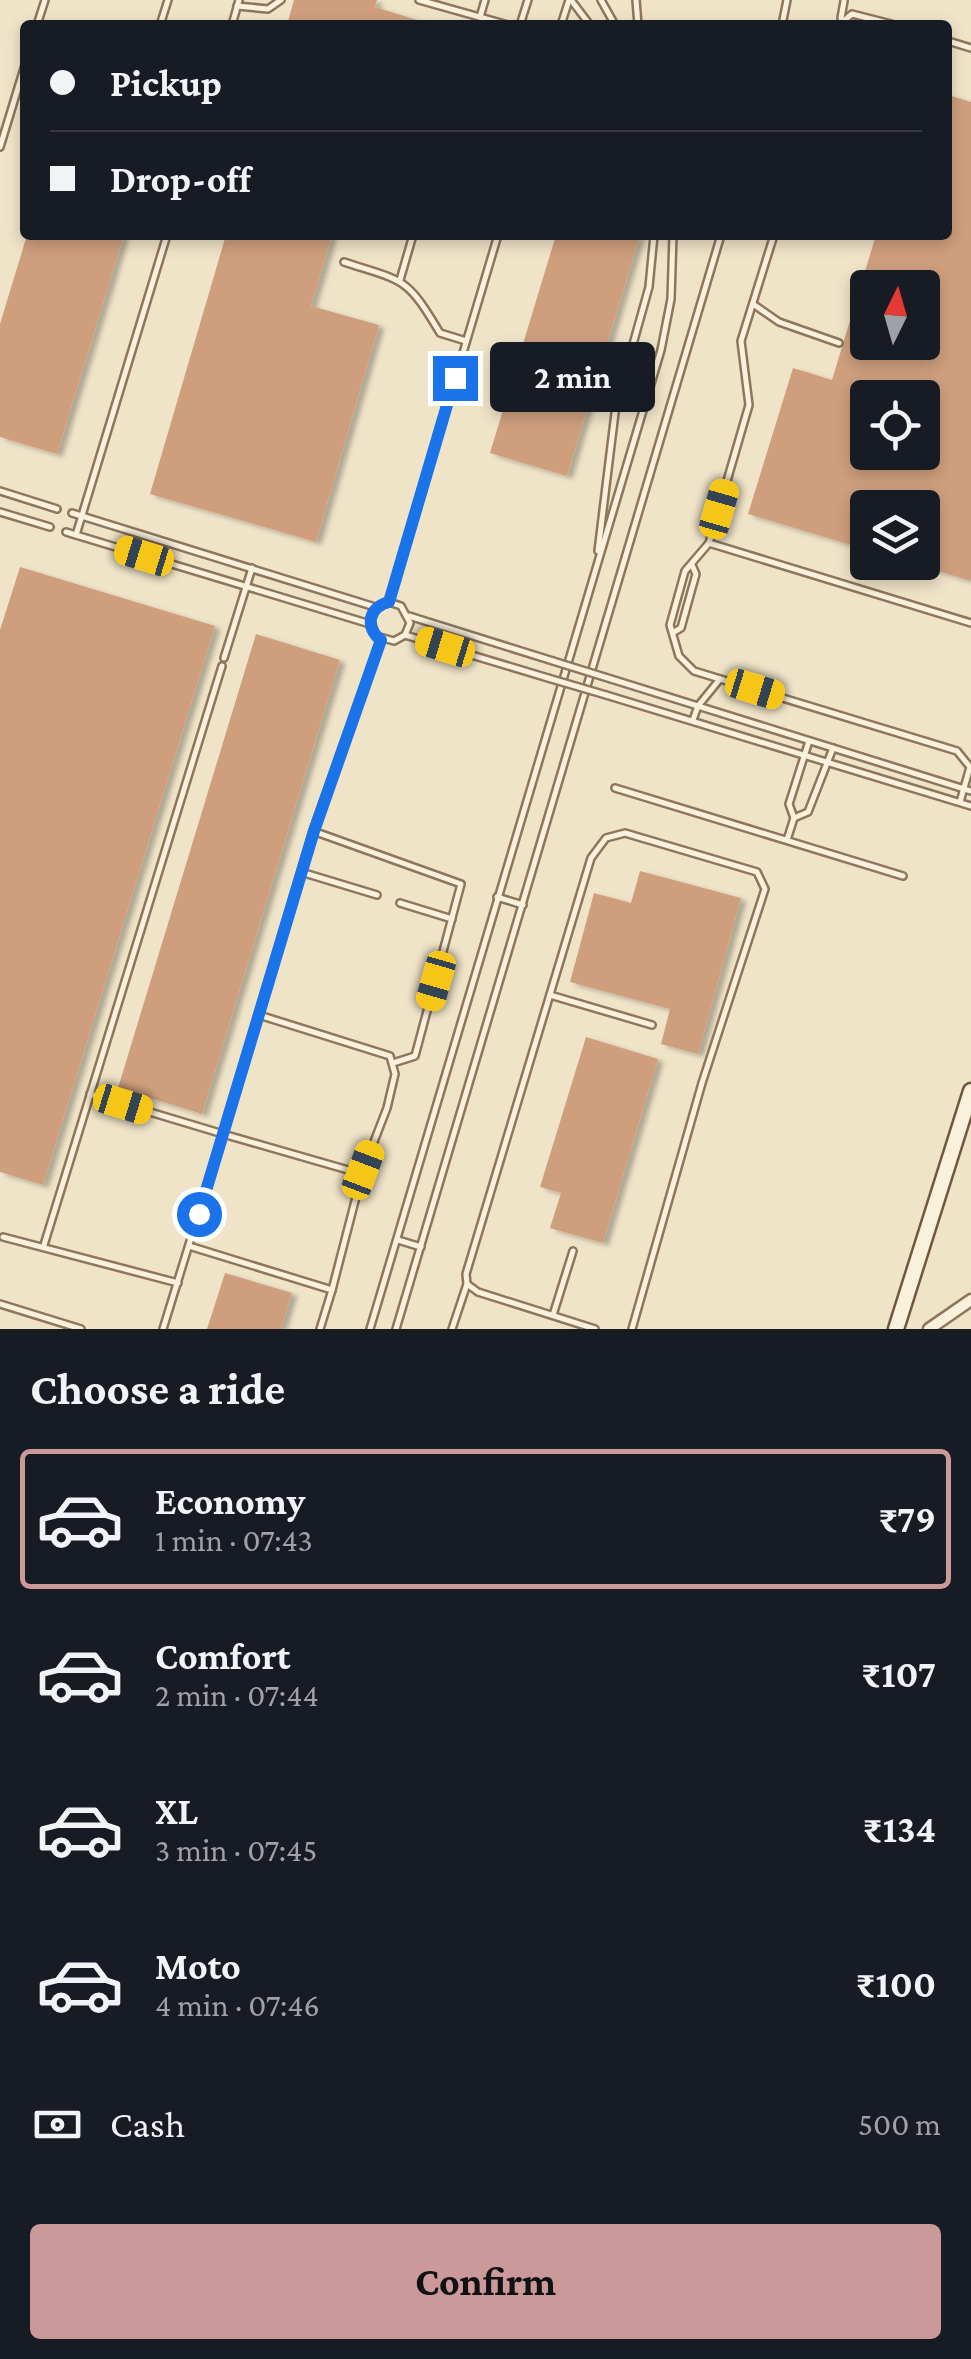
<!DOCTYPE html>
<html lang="en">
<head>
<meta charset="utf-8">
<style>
	body { margin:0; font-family:"Crimson Pro",serif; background:#242831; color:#f1f3f6; height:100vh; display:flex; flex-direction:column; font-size:38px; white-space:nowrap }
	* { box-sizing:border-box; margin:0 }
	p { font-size:32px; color:#9ea1a6 }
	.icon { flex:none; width:55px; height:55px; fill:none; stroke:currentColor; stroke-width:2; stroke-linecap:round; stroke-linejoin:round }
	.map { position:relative; height:1329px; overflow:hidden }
	.details { display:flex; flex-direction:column; background:#171b24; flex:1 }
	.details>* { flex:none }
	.hud { position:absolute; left:20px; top:20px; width:932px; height:220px; border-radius:10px; box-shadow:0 5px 15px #0003; display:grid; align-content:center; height:220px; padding:0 30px; background:#171b24 }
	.needle { width:65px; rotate:5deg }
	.buttons { position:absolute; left:850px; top:270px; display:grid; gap:20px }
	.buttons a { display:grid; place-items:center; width:90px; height:90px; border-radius:10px; background:#171b24; box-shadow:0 5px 15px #0003; font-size:50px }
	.end { position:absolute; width:45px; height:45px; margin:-22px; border:12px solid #1a73e8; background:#fff; box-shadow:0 0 0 5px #fff }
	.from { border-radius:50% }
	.bubble { position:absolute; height:70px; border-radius:10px; background:#171b24; box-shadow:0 5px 15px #0003; font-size:32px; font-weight:700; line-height:70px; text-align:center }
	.car { position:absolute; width:30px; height:60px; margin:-30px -15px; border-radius:12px; box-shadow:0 0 8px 2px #0007; background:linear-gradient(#f5c518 24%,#345 0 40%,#f5c518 0 76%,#345 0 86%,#f5c518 0) }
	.hud b { display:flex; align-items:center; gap:35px; height:95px; font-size:38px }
	.hud b+b { border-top:2px solid #363941 }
	.hud i { width:25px; height:25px; background:#f1f3f6 }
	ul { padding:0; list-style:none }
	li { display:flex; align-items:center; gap:30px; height:140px; margin:0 20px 15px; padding:0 10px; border:5px solid transparent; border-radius:10px }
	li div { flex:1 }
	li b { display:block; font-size:38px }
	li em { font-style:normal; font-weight:700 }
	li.selected { border-color:#cc999b }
	li>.icon { width:90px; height:90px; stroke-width:1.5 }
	h2 { padding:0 30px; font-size:45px; line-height:120px }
	.pay { display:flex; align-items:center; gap:25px; height:110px; padding:0 30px; font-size:38px }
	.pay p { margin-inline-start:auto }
	.primary-button { display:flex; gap:20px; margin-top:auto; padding:20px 30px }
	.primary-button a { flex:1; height:115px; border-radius:10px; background:#cc999b; color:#111; font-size:40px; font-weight:700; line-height:115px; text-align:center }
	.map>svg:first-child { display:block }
	.building { fill:#cf9f7d; fill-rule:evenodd; filter:url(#shadow) }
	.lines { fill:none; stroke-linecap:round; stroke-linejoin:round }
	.lane-casing { stroke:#8d765c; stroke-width:10 }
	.street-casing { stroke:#8d765c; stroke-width:15 }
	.secondary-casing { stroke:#6f573f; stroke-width:19 }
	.lane { stroke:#faf1dc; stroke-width:5 }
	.street { stroke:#faf1dc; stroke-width:10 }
	.secondary { stroke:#faf1dc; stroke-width:14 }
	.lane-bridge-casing { stroke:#8d765c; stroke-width:10; stroke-linecap:butt }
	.lane-bridge { stroke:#faf1dc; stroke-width:5 }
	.route { stroke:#1a73e8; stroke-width:12 }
</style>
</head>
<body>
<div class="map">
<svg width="971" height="1329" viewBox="0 0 971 1329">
	<defs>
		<filter id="shadow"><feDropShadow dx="5.5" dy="3" stdDeviation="2.5" flood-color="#0004"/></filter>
	</defs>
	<rect width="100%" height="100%" fill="#f0e4c8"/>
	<g class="building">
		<polygon points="294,0 377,0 375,7 433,25 287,25"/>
		<path d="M948,95L971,102V581L912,563L922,562V508H868V550L748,514L793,368L832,380L876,235H948ZM868,288H922V342H868ZM868,398H922V452H868Z"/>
		<polygon points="27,235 124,235 57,454 0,437 0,324"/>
		<polygon points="226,235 332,235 311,306 379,325 316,542 150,494"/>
		<polygon points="556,235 640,235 567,476 490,453"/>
		<polygon points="20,567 215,626 43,1185 0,1172 0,630"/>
		<polygon points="256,634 340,660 202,1114 118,1088"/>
		<polygon points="640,871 741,898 698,1054 661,1044 670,1009 570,982 594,893 631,903"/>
		<polygon points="586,1037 658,1059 603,1243 550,1228 561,1193 540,1187"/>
		<polygon points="225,1273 292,1293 281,1329 207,1329"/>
	</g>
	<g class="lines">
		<defs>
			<g id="lane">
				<polyline points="419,0 508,25"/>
				<polyline points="571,0 590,25"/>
				<polyline points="601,0 615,25"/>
				<polyline points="636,0 638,25"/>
				<polyline points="237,6 268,9 281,0"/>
				<polyline points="480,17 485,0"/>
				<polyline points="841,18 844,1"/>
				<polyline points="161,22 168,0"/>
				<polyline points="37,25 45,0"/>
				<polyline points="232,25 239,0"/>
				<polyline points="520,25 528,0"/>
				<polyline points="561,25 569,0"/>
				<polyline points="782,25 787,0"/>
				<polyline points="839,25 852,14 895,25"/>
				<polyline points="948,41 971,48"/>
				<polyline points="0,147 25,65"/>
				<polyline points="774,235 741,341 749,405 709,543 685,571 670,625 679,656 694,671 957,751 970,767 960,802"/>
				<path d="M344,262C405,282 406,276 440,333L466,341"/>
				<polyline points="400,280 413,235"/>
				<polyline points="753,304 779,322 839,343"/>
				<polyline points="0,491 57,509"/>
				<polyline points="0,512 50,527"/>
				<polyline points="72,513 375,607"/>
				<polyline points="66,532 370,624"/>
				<polyline points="76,535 167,235"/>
				<polyline points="709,543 971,623"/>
				<polyline points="598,551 616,405 649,287 654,235"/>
				<polyline points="389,602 401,606 410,623 405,635 394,641 376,636 370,618 376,608 389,602 498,235"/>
				<polyline points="409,616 553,661"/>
				<polyline points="674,632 681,628 696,574 692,565"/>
				<polyline points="405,635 548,678"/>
				<polyline points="224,658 252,568"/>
				<polyline points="611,679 971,791"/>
				<polyline points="606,695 971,806"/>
				<polyline points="693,720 698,706 720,679"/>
				<polyline points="615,788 903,876"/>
				<polyline points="794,818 808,812 833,748"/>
				<polyline points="313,831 461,884 415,1056 393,1063"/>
				<polyline points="787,840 794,818 789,804 809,741"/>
				<polyline points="301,872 377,895"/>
				<polyline points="497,897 523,905"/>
				<polyline points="400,903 452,919"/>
				<polyline points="550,995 652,1025"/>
				<polyline points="259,1015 390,1056 395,1074 387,1108 363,1170 332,1290"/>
				<polyline points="90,1094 223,1134 313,831 381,640"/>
				<polyline points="3,1237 178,1283"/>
				<polyline points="398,1240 421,1247"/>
				<polyline points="44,1245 222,666"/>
				<polyline points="189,1246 332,1290 320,1329"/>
				<polyline points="0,1304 81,1329"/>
				<polyline points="553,1315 573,1251"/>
				<polyline points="163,1329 223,1134 362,1174"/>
				<polyline points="370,1329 661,350 671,299 673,235"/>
				<polyline points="396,1329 721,235"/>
				<polyline points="452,1329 467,1284"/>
				<polyline points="595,1329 478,1292 467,1284 466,1274 591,858 606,838 625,833 757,872 765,889 702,1083 632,1329"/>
			</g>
			<polyline id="street" points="929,1329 971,1300"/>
			<polyline id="secondary" points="896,1329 971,1091"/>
		</defs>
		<use href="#lane" class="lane-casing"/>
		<use href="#street" class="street-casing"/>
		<use href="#secondary" class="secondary-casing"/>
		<use href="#lane" class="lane"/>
		<use href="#street" class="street"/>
		<use href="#secondary" class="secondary"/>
		<defs>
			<g id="lane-bridge">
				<polyline points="553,661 611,679"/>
				<polyline points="548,678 606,695"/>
			</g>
		</defs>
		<use href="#lane-bridge" class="lane-bridge-casing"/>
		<use href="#lane-bridge" class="lane-bridge"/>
	</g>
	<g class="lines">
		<path class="route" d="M199,1214L314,831L381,640C364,627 369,607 389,602L455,378"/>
	</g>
</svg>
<div class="buttons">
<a><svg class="needle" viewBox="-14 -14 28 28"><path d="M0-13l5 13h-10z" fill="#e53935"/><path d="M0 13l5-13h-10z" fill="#9ea1a6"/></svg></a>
<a><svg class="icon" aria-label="locate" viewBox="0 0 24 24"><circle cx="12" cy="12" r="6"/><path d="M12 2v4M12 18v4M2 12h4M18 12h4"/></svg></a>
<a><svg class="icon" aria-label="layers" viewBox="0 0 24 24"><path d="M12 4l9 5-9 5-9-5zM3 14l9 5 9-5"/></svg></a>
</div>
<i class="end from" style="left:199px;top:1214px"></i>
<i class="end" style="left:455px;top:378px"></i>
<div class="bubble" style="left:490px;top:342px;width:165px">2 min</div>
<i class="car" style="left:719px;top:509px;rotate:16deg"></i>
<i class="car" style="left:144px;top:556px;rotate:287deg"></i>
<i class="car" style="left:445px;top:647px;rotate:287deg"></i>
<i class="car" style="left:755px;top:689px;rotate:107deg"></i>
<i class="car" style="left:436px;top:981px;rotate:196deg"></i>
<i class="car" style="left:123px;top:1104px;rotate:107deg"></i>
<i class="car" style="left:363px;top:1170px;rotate:21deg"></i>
<div class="hud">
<b><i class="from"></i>Pickup</b>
<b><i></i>Drop-off</b>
</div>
</div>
<section class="details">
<h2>Choose a ride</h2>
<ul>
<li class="selected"><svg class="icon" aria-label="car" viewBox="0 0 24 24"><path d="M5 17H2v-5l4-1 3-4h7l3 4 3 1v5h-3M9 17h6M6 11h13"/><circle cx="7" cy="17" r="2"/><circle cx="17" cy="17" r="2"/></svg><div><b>Economy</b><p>1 min · 07:43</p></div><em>₹79</em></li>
<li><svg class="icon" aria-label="car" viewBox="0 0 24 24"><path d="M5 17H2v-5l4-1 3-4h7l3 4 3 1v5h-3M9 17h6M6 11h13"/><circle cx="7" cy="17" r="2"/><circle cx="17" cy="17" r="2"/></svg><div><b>Comfort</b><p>2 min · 07:44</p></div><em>₹107</em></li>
<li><svg class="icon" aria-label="car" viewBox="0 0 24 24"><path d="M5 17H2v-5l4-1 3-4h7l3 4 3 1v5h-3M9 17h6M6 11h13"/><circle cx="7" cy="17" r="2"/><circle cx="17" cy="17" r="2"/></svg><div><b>XL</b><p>3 min · 07:45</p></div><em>₹134</em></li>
<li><svg class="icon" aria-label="car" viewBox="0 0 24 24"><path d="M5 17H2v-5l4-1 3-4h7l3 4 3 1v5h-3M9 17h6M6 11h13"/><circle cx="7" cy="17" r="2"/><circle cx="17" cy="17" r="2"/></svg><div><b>Moto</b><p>4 min · 07:46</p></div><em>₹100</em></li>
</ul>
<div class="pay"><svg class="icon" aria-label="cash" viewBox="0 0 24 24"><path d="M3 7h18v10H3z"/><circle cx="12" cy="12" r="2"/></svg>Cash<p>500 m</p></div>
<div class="primary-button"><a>Confirm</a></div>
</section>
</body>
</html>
